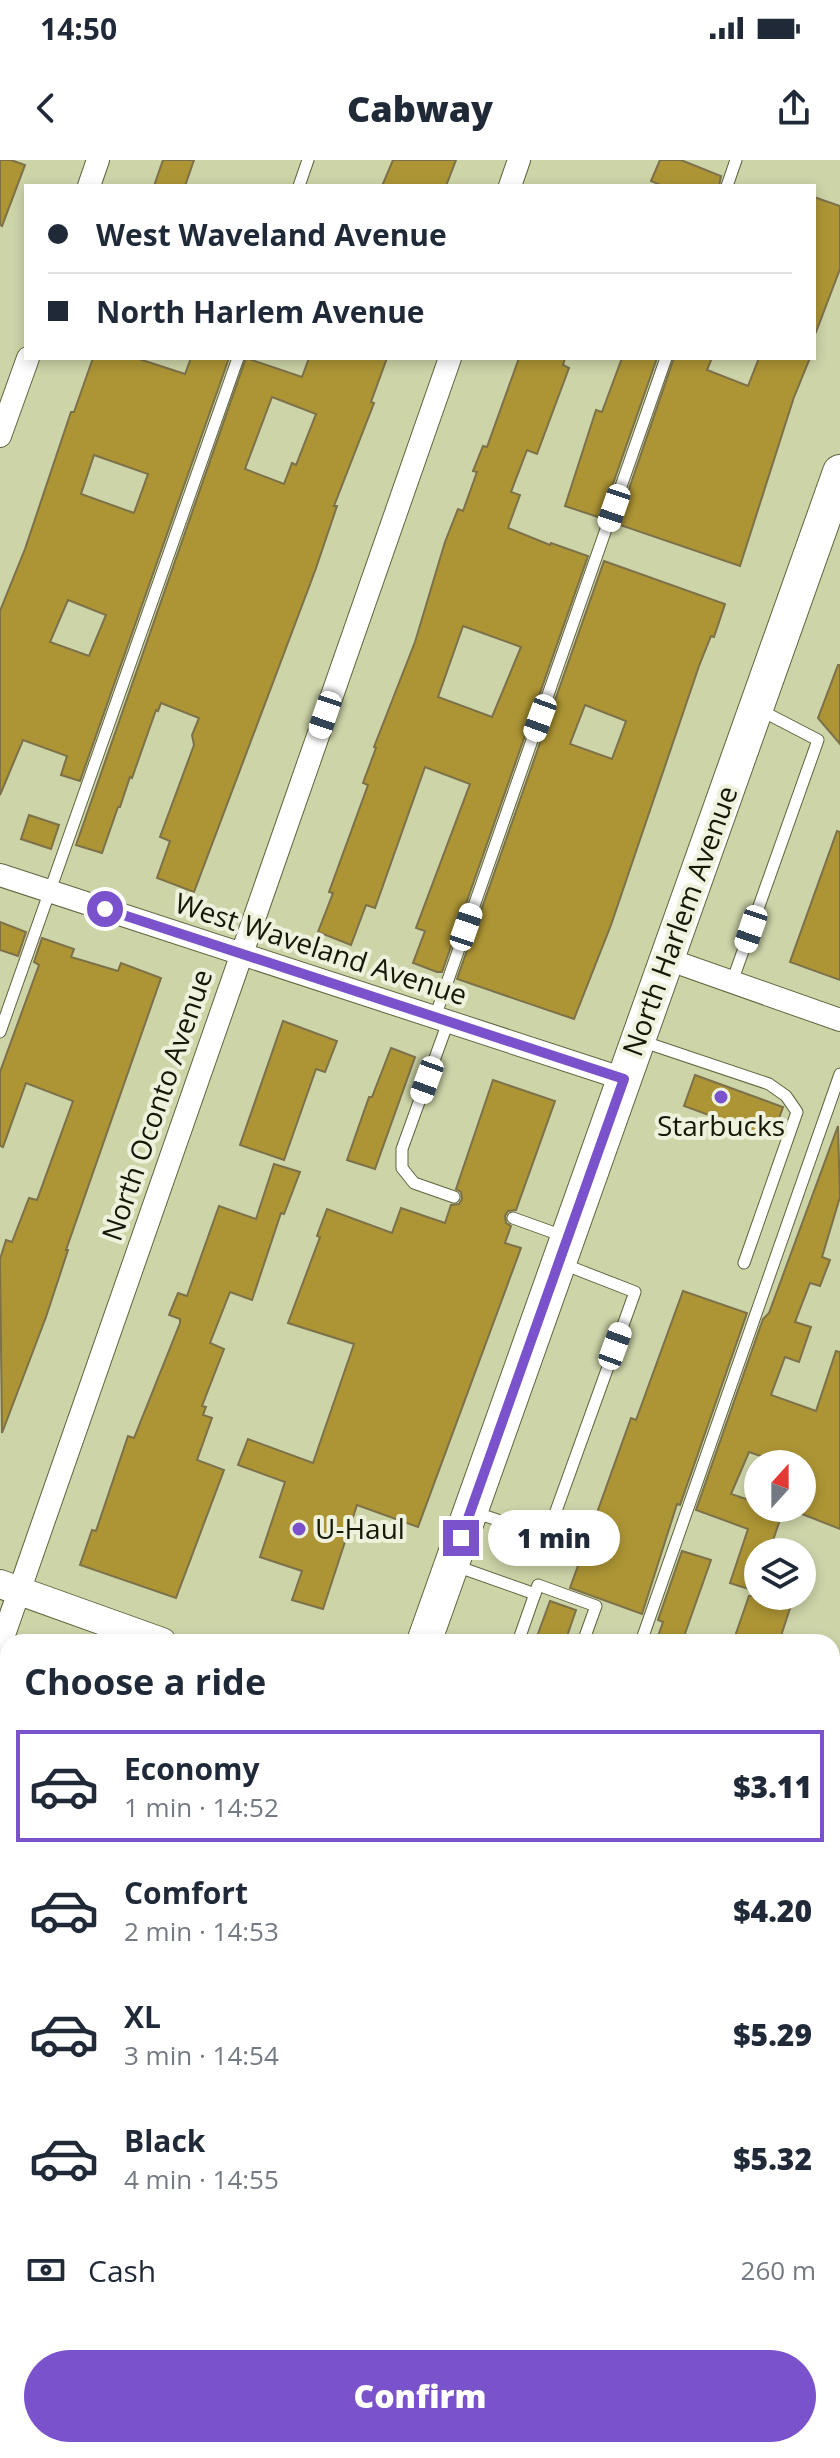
<!DOCTYPE html>
<html lang="en">
<head>
<meta charset="utf-8">
<style>
	body { margin:0; font-family:"Open Sans",sans-serif; background:#f2f2f3; color:#1f2937; height:100vh; display:flex; flex-direction:column; font-size:30px; white-space:nowrap }
	* { box-sizing:border-box; margin:0 }
	p { font-size:26px; color:#747a83 }
	.icon { flex:none; width:44px; height:44px; fill:none; stroke:currentColor; stroke-width:2; stroke-linecap:round; stroke-linejoin:round }
	.map { position:relative; flex:1; overflow:hidden }
	.details { position:absolute; left:0px; top:1474px; width:840px; height:824px; display:flex; flex-direction:column; background:#fff; border-radius:24px 24px 0 0; box-shadow:0 4px 12px #0003 }
	.details>* { flex:none }
	.top-card { position:absolute; left:24px; top:24px; width:792px; height:176px; border-radius:0px; box-shadow:0 4px 12px #0003; display:grid; align-content:center; height:176px; padding:0 24px; background:#fff }
	.needle { width:52px; rotate:21deg }
	.controls { position:absolute; left:744px; top:1290px; display:grid; gap:16px }
	.controls a { display:grid; place-items:center; width:72px; height:72px; border-radius:50%; background:#fff; box-shadow:0 4px 12px #0003; font-size:40px }
	.end { position:absolute; width:36px; height:36px; margin:-18px; border:10px solid #7a53cc; background:#fff; box-shadow:0 0 0 4px #fff }
	.from { border-radius:50% }
	.bubble { position:absolute; height:56px; border-radius:28px; background:#fff; box-shadow:0 4px 12px #0003; font-size:26px; font-weight:800; line-height:56px; text-align:center }
	.car { position:absolute; width:24px; height:48px; margin:-24px -12px; border-radius:10px; box-shadow:0 0 6px 2px #0007; background:linear-gradient(#fff 24%,#345 0 40%,#fff 0 76%,#345 0 86%,#fff 0) }
	.top-card b { display:flex; align-items:center; gap:28px; height:76px; font-size:30px }
	.top-card b+b { border-top:2px solid #e0e1e3 }
	.top-card i { width:20px; height:20px; background:#1f2937 }
	ul { padding:0; list-style:none }
	li { display:flex; align-items:center; gap:24px; height:112px; margin:0 16px 12px; padding:0 8px; border:4px solid transparent; border-radius:0px }
	li div { flex:1 }
	li b { display:block; font-size:30px }
	li em { font-style:normal; font-weight:800 }
	li.on { border-color:#7a53cc }
	li>.icon { width:72px; height:72px; stroke-width:1.5 }
	h2 { padding:0 24px; font-size:36px; line-height:96px }
	.pay { display:flex; align-items:center; gap:20px; height:88px; padding:0 24px; font-size:30px }
	.pay p { margin-inline-start:auto }
	.button { display:flex; gap:16px; margin-top:auto; padding:16px 24px }
	.button a { flex:1; height:92px; border-radius:48px; background:#7a53cc; color:#fff; font-size:32px; font-weight:800; line-height:92px; text-align:center }
	.status { display:flex; justify-content:space-between; align-items:center; height:56px; padding:0 40px; background:#fff; direction:ltr }
	.status svg { height:22px; fill:currentColor }
	header { display:flex; justify-content:space-between; align-items:center; height:104px; padding:0 24px; background:#fff; font-size:36px; font-weight:800 }
	.map>svg:first-child { display:block }
	.building { fill:#ad9535; stroke:#7c7149; stroke-width:2; fill-rule:evenodd }
	.lines { fill:none; stroke-linecap:round; stroke-linejoin:round }
	.service-casing { stroke:#60653e; stroke-width:13 }
	.minor-casing { stroke:#60653e; stroke-width:24 }
	.tertiary-casing { stroke:#60653e; stroke-width:30 }
	.primary-casing { stroke:#60653e; stroke-width:36 }
	.service { stroke:#fff; stroke-width:11 }
	.minor { stroke:#fff; stroke-width:22 }
	.tertiary { stroke:#fff; stroke-width:28 }
	.primary { stroke:#fff; stroke-width:34 }
	.route { stroke:#7a53cc; stroke-width:10 }
	.poi-dot { fill:#7a53cc; stroke:#eef2dc; stroke-width:3 }
	.labels { text-anchor:middle; stroke-width:8; stroke-linejoin:round; paint-order:stroke }
	.street-label { font-size:28px; fill:#151707; stroke:#eef2dc }
	.poi-label { font-size:28px; fill:#151707; stroke:#eef2dc }
</style>
</head>
<body>
<div class="status"><b>14:50</b><svg viewBox="0 0 49 12"><path d="M0 12V9h3v3zM5 12V6h3v6zM10 12V3h3v9zM15 12V0h3v12zM26 1h20v11H26zM47 4h2v5h-2z"/></svg></div>
<header><svg class="icon" aria-label="back" viewBox="0 0 24 24"><path d="M15 5l-7 7 7 7"/></svg>Cabway<svg class="icon" aria-label="share" viewBox="0 0 24 24"><path d="M12 15V3M7 8l5-5 5 5M5 13v7h14v-7"/></svg></header>
<div class="map">
<svg width="840" height="2298" viewBox="0 0 840 2298">
	<rect width="100%" height="100%" fill="#cdd4a8"/>
	<g class="building">
		<polygon points="0,0 11,0 25,5 2,66 0,65"/>
		<polygon points="163,0 194,0 185,26 154,26"/>
		<polygon points="393,0 456,0 446,26 382,26"/>
		<polygon points="660,0 681,0 721,16 719,26 663,26 651,21"/>
		<polygon points="814,37 840,46 840,109 816,172 814,171"/>
		<path d="M93,198H136L185,214L191,198H229L80,621L61,615L67,596L23,580L0,635V451L25,389L71,252H74ZM94,295L148,314L134,353L81,334ZM68,440L106,455L89,496L50,482Z"/>
		<path d="M246,198L302,217L309,198H387L371,242L374,243L334,346H337L315,411L194,732L157,718L170,681L160,677L194,585L192,575L199,558L161,543L158,551L156,550L132,618L130,617L120,647H118L102,693L76,685ZM272,237L316,254L296,305L292,303L284,324L245,309Z"/>
		<path d="M519,198H565L563,205L569,208L537,294L527,290L511,332L520,335L508,368L550,385L551,383L588,396L442,812H437L413,803L425,771L416,768L470,624L425,607L375,748L366,745L351,785L318,772L333,733L329,732L368,625L363,623L376,588L374,587L415,482L445,382L458,349L463,351L477,312L473,311L483,286L487,287ZM463,466L521,487L492,557L438,537Z"/>
		<polygon points="622,198 657,198 601,358 565,346 596,250 602,252"/>
		<polygon points="674,198 712,198 707,210 748,226 759,198 810,198 794,237 740,406 617,364"/>
		<path d="M604,401L725,444L714,477L711,476L699,506L611,765L574,859L457,819ZM585,545L626,561L612,599L570,584Z"/>
		<polygon points="838,505 840,505 840,584 818,558"/>
		<polygon points="29,655 59,665 51,689 21,679"/>
		<polygon points="837,671 840,672 840,820 790,802"/>
		<polygon points="0,762 26,772 18,796 0,790"/>
		<polygon points="42,778 74,789 71,797 118,811 121,803 161,818 66,1090 68,1090 46,1157 2,1273 0,1099 6,1080 12,1082 29,1038 37,1040 73,941 26,923 3,987 0,986 0,912 39,805 34,802"/>
		<polygon points="283,861 337,881 325,912 316,909 284,1000 240,985"/>
		<polygon points="391,888 415,897 375,1009 347,1000 369,937 372,937"/>
		<polygon points="695,915 783,947 772,978 684,946"/>
		<polygon points="493,920 555,941 516,1050 508,1051 505,1056 506,1063 511,1066 505,1083 521,1088 418,1367 357,1345 323,1449 292,1440 302,1411 260,1397 285,1322 238,1305 248,1279 313,1303 354,1184 288,1163 320,1077 317,1076 327,1049 392,1073 401,1048 445,1063 451,1045 459,1044 462,1039 461,1032 456,1029"/>
		<polygon points="838,966 840,1037 822,1097 830,1100 820,1126 810,1123 795,1162 811,1167 799,1202 785,1197 771,1235 816,1251 836,1191 840,1192 840,1369 802,1354 802,1304 784,1304 749,1292 731,1334 758,1343 758,1348 784,1348 769,1392 758,1392 758,1432 730,1423 748,1369 696,1350 763,1159 769,1153"/>
		<polygon points="274,1004 300,1012 284,1054 281,1053 252,1140 230,1132 210,1183 224,1189 202,1246 206,1247 203,1255 212,1258 197,1300 224,1310 176,1438 80,1405 92,1370 96,1371 128,1276 134,1278 180,1163 180,1159 169,1155 178,1133 187,1136 219,1046 256,1059"/>
		<polygon points="683,1131 747,1153 680,1345 677,1344 642,1454 570,1428 631,1258 636,1260"/>
		<polygon points="682,1391 711,1400 682,1482 656,1482 663,1462 658,1460"/>
		<polygon points="749,1436 794,1436 779,1482 733,1482"/>
		<polygon points="550,1441 576,1450 565,1482 535,1482"/>
	</g>
	<g class="lines">
		<defs>
			<g id="service">
				<polyline points="299,26 308,0"/>
				<polyline points="727,26 736,0"/>
				<polyline points="732,822 818,580 760,550"/>
				<polyline points="435,857 666,198"/>
				<polyline points="448,862 402,989 402,1008 414,1023 454,1037"/>
				<polyline points="0,872 238,198"/>
				<polyline points="641,881 769,924 786,936 797,952 744,1103"/>
				<polyline points="513,1058 563,1076"/>
				<polyline points="473,1352 547,1376 635,1132 563,1104"/>
				<polyline points="456,1406 535,1434"/>
				<polyline points="518,1482 538,1425 596,1446 583,1482"/>
				<polyline points="641,1482 840,914"/>
				<polyline points="832,1935 840,1938"/>
				<polyline points="832,2179 840,2156"/>
				<polyline points="287,2290 289,2298"/>
				<polyline points="354,2298 356,2290"/>
				<polyline points="790,2298 793,2290"/>
			</g>
			<g id="minor">
				<polyline points="89,26 98,0"/>
				<polyline points="510,26 519,0"/>
				<polyline points="0,276 28,198"/>
				<polyline points="0,715 624,919"/>
				<polyline points="667,799 840,860"/>
				<polyline points="0,1486 450,198"/>
				<polyline points="832,1552 840,1529"/>
				<polyline points="13,2290 36,2298"/>
				<polyline points="570,2298 573,2290"/>
			</g>
			<g id="tertiary">
				<polyline points="0,1424 162,1482"/>
				<polyline points="832,1720 840,1722"/>
			</g>
			<g id="primary">
				<polyline points="424,1482 840,312"/>
				<polyline points="136,2298 139,2290"/>
			</g>
		</defs>
		<use href="#service" class="service-casing"/>
		<use href="#minor" class="minor-casing"/>
		<use href="#tertiary" class="tertiary-casing"/>
		<use href="#primary" class="primary-casing"/>
		<use href="#service" class="service"/>
		<use href="#minor" class="minor"/>
		<use href="#tertiary" class="tertiary"/>
		<use href="#primary" class="primary"/>
	</g>
	<g class="lines">
		<polyline class="route" points="105,749 624,919 461,1378"/>
	</g>
	<g class="poi-dot">
		<circle cx="721" cy="937" r="8"/>
		<circle cx="299" cy="1369" r="8"/>
	</g>
	<g class="labels">
		<g class="street-label">
			<text transform="translate(680 761) rotate(-70)" y="10">North Harlem Avenue</text>
			<text transform="translate(321 789) rotate(18)" y="10">West Waveland Avenue</text>
			<text transform="translate(157 945) rotate(-71)" y="10">North Oconto Avenue</text>
		</g>
		<g class="poi-label">
			<text x="721" y="976">Starbucks</text>
			<text x="315" y="1379" text-anchor="start">U-Haul</text>
		</g>
	</g>
</svg>
<div class="controls">
<a><svg class="needle" viewBox="-14 -14 28 28"><path d="M0-13l5 13h-10z" fill="#e53935"/><path d="M0 13l5-13h-10z" fill="#747a83"/></svg></a>
<a><svg class="icon" aria-label="layers" viewBox="0 0 24 24"><path d="M12 4l9 5-9 5-9-5zM3 14l9 5 9-5"/></svg></a>
</div>
<i class="end from" style="left:105px;top:749px"></i>
<i class="end" style="left:461px;top:1378px"></i>
<div class="bubble" style="left:488px;top:1350px;width:132px">1 min</div>
<i class="car" style="left:614px;top:348px;rotate:199deg"></i>
<i class="car" style="left:325px;top:555px;rotate:199deg"></i>
<i class="car" style="left:540px;top:558px;rotate:200deg"></i>
<i class="car" style="left:466px;top:767px;rotate:19deg"></i>
<i class="car" style="left:751px;top:769px;rotate:199deg"></i>
<i class="car" style="left:427px;top:920px;rotate:200deg"></i>
<i class="car" style="left:615px;top:1186px;rotate:20deg"></i>
<div class="top-card">
<b><i class="from"></i>West Waveland Avenue</b>
<b><i></i>North Harlem Avenue</b>
</div>
<section class="details">
<h2>Choose a ride</h2>
<ul>
<li class="on"><svg class="icon" aria-label="car" viewBox="0 0 24 24"><path d="M5 17H2v-5l4-1 3-4h7l3 4 3 1v5h-3M9 17h6M6 11h13"/><circle cx="7" cy="17" r="2"/><circle cx="17" cy="17" r="2"/></svg><div><b>Economy</b><p>1 min · 14:52</p></div><em>$3.11</em></li>
<li><svg class="icon" aria-label="car" viewBox="0 0 24 24"><path d="M5 17H2v-5l4-1 3-4h7l3 4 3 1v5h-3M9 17h6M6 11h13"/><circle cx="7" cy="17" r="2"/><circle cx="17" cy="17" r="2"/></svg><div><b>Comfort</b><p>2 min · 14:53</p></div><em>$4.20</em></li>
<li><svg class="icon" aria-label="car" viewBox="0 0 24 24"><path d="M5 17H2v-5l4-1 3-4h7l3 4 3 1v5h-3M9 17h6M6 11h13"/><circle cx="7" cy="17" r="2"/><circle cx="17" cy="17" r="2"/></svg><div><b>XL</b><p>3 min · 14:54</p></div><em>$5.29</em></li>
<li><svg class="icon" aria-label="car" viewBox="0 0 24 24"><path d="M5 17H2v-5l4-1 3-4h7l3 4 3 1v5h-3M9 17h6M6 11h13"/><circle cx="7" cy="17" r="2"/><circle cx="17" cy="17" r="2"/></svg><div><b>Black</b><p>4 min · 14:55</p></div><em>$5.32</em></li>
</ul>
<div class="pay"><svg class="icon" aria-label="cash" viewBox="0 0 24 24"><path d="M3 7h18v10H3z"/><circle cx="12" cy="12" r="2"/></svg>Cash<p>260 m</p></div>
<div class="button"><a>Confirm</a></div>
</section>
</div>
</body>
</html>
